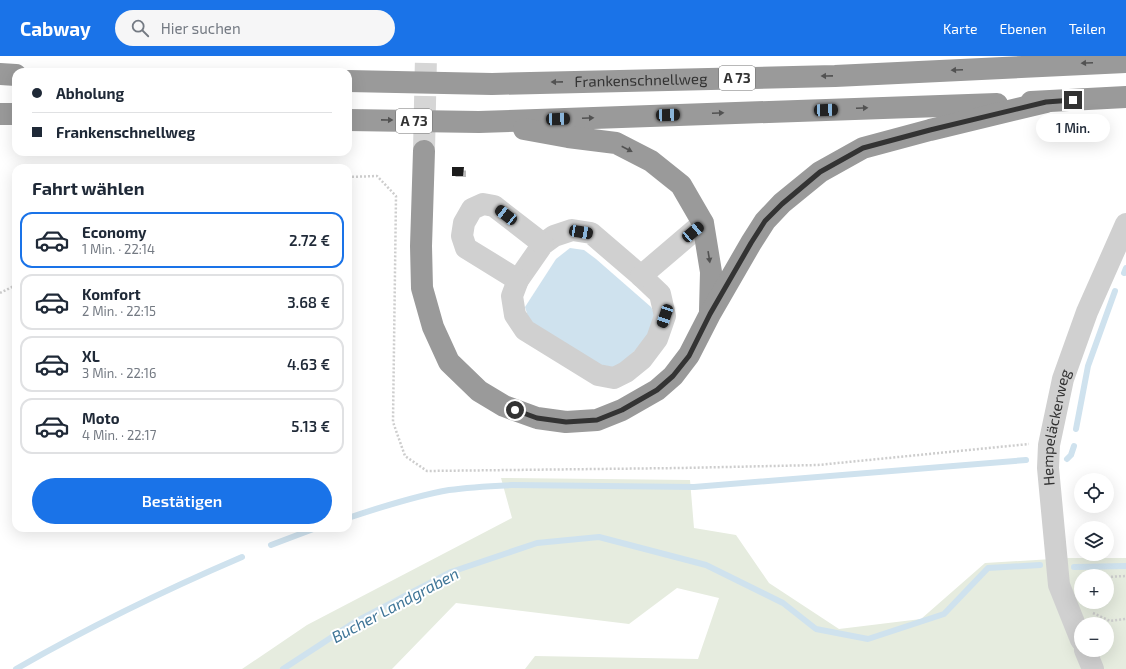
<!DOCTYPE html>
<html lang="de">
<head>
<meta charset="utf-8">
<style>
	body { margin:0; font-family:"Exo 2",sans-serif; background:#f6f6f7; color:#1f2937; height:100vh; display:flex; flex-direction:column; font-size:15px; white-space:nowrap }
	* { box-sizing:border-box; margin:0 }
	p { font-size:13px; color:#747a83 }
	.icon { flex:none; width:22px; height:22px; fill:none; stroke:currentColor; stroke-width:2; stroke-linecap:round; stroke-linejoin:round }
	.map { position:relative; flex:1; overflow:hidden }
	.details { position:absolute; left:12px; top:108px; width:340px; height:368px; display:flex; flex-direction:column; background:#fff; border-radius:12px; box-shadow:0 4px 16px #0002 }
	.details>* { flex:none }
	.banner { position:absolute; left:12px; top:12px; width:340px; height:88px; border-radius:12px; box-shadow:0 4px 16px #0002; display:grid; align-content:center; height:88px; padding:0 20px; background:#fff }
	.controls { position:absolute; left:1074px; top:417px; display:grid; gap:8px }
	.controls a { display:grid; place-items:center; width:40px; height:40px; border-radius:50%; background:#fff; box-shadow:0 4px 16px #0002; font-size:20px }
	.end { position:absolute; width:18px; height:18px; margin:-9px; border:5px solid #333; background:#fff; box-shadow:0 0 0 2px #fff }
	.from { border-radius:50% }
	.bubble { position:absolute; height:28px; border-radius:14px; background:#fff; box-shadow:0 4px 16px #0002; font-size:13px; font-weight:600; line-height:28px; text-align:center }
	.car { position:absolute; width:12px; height:24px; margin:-12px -6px; border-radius:5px; box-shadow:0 0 3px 1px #0007; background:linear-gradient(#222 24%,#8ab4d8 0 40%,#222 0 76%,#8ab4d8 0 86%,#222 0) }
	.banner b { display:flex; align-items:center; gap:14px; height:38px; font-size:15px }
	.banner b+b { border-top:1px solid #e0e1e3 }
	.banner i { width:10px; height:10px; background:#1f2937 }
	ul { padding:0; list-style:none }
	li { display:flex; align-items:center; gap:12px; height:56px; margin:0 8px 6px; padding:0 12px; border:2px solid #e0e1e3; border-radius:12px }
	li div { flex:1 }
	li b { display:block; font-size:15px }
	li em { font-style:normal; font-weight:600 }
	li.selected { border-color:#1a73e8 }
	li>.icon { width:36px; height:36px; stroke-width:1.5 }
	h2 { padding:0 20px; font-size:18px; line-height:48px }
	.button { display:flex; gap:8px; margin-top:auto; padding:8px 20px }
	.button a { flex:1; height:46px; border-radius:24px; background:#1a73e8; color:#fff; font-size:16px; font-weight:600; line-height:46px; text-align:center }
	header { display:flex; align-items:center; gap:24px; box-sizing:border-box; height:56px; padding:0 20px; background:#1a73e8; color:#fff }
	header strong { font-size:19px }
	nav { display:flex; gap:22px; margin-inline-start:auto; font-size:14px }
	.search { width:280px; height:36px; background:#f6f6f7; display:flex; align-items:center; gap:10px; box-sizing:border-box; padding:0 14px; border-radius:22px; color:#747a83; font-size:15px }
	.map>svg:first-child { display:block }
	.green { fill:#e6ecdf; fill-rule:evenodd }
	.water { fill:#cfe2ee }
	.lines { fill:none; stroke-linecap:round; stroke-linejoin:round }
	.stream { stroke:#cfe2ee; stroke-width:6 }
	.building { fill:#1a1a1a; filter:url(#shadow) }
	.highway-tunnel { stroke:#d6d6d6; stroke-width:22; stroke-dasharray:22 11; stroke-linecap:butt }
	.path { stroke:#cdcdcd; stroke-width:2.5; stroke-dasharray:2 2; stroke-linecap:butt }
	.minor { stroke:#d0d0d0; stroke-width:22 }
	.highway { stroke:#9a9a9a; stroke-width:22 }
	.oneway { fill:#525252 }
	.route { stroke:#333; stroke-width:5 }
	.labels { text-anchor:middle; stroke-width:4; stroke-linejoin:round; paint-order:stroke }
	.shield { fill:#fff; stroke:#707070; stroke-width:1 }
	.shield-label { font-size:14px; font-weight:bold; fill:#333 }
	.street-label { font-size:15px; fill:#333; stroke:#fff }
	.water-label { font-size:16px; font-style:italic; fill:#3f7597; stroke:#fff }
</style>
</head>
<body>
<header>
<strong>Cabway</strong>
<div class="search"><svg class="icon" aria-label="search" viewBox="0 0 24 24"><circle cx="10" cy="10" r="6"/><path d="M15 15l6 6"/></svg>Hier suchen</div>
<nav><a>Karte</a><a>Ebenen</a><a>Teilen</a></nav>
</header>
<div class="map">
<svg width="1126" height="613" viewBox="0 0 1126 613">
	<defs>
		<filter id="shadow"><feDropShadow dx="3.5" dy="3.5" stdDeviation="0" flood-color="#0004"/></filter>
	</defs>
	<rect width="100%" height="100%" fill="#fff"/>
	<path class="green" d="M501,422L690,424L694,472L736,479L769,527L839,573L921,563L985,507L1068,502H1126V613H525L535,600L698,603L719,542L677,532L629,568L456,547L392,613H242L307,569L512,462ZM1081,520H1107V546H1081ZM1081,568H1107V594H1081Z"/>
	<polygon class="water" points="570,192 584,194 596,203 651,251 657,262 655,275 614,315 596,311 530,267 525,251 556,203"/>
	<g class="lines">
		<g class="stream">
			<polyline points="1124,217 1126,212"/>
			<polyline points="1076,373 1088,310 1115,235"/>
			<polyline points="1067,403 1071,399 1074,390"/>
			<path d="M348,462C381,451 415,440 449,434C470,431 492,430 513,429L694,431L1026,404"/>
			<polyline points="271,489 316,472"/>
			<polyline points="1074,511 1126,510"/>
			<path d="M16,613C89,571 165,534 242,501"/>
			<polyline points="283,613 355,566 451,516 537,487 599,481 706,509 783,547 816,573 868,583 944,558 988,512 1040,509"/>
		</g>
	</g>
	<polygon class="building" points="452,111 464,111 463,120 452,120"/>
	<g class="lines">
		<polyline class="highway-tunnel" points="424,95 426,0"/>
		<g class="path">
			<polyline points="348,121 377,120 396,140 393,366 405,400 427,415 681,412 818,409 1029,388"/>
			<polyline points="0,237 16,229"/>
			<polyline points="1107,521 1126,520"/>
			<polyline points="1093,557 1110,565 1126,563"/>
		</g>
		<g class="minor">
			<polygon points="572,174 591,177 641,220 660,238 665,260 657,283 642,303 626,316 614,322 598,319 525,274 515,259 512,240 518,224 543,188 554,180"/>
			<polyline points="641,220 703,167"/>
			<polyline points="518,224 466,192 462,180 464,167 472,153 483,148 494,150 543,188"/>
			<path id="s1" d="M1081,584L1059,529L1048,412L1049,389L1063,323L1087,256L1126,168"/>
			<polyline points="1085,594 1093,613"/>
		</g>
		<g class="highway">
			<polyline points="0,18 16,19"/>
			<path id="s2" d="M348,25L492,28L835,20L1126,6"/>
			<polyline points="1031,46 1126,41"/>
			<polyline points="0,58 16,58"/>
			<polyline points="348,64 479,66 997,48"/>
			<polyline points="524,73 568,81 616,87 651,105 681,129 703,167 711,216 710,255"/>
			<polyline points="424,95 421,190 422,232 433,271 449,306 479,335 504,350 537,362 566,366 597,364 622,354 657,334 673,320 689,299 710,258 751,187 765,165 782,147 820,116 863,92 930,74 1046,46"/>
		</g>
	</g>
	<defs><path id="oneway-solid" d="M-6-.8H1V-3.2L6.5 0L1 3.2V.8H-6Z"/></defs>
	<g class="oneway">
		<use href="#oneway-solid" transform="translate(1087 7) rotate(177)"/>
		<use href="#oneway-solid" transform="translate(957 14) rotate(177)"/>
		<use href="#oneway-solid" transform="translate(827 20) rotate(179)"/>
		<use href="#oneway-solid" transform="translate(557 26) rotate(179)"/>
		<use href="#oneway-solid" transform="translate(862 52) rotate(-2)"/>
		<use href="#oneway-solid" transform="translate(718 57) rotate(-2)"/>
		<use href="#oneway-solid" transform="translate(588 62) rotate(-2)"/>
		<use href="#oneway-solid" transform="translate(387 64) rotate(1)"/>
		<use href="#oneway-solid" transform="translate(627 93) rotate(27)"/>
		<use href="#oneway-solid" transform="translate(709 201) rotate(81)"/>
	</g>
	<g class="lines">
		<polyline class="route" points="515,354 537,362 566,366 597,364 622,354 657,334 673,320 689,300 710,258 751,187 765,165 782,148 820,116 863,92 930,74 1046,46 1073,44"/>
	</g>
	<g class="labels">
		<g class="shield">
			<rect x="719" y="10" width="36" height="24" rx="3"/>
			<rect x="396" y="53" width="36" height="24" rx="3"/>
		</g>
		<g class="shield-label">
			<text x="737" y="27">A 73</text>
			<text x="414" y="70">A 73</text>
		</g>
		<g class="street-label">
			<text dy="5" stroke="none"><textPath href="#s2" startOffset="293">Frankenschnellweg</textPath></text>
			<text dy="5" stroke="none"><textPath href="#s1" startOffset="218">Hempeläckerweg</textPath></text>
		</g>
		<g class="water-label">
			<text transform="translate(395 549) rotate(-28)" y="6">Bucher Landgraben</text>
		</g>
	</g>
</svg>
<div class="controls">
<a><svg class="icon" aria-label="locate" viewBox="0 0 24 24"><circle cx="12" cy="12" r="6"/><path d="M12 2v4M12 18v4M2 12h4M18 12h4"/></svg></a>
<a><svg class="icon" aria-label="layers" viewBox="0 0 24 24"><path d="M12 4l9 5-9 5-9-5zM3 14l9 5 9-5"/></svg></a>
<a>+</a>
<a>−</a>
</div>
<i class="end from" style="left:515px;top:354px"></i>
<i class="end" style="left:1073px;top:44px"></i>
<div class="bubble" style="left:1036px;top:58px;width:74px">1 Min.</div>
<i class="car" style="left:826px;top:54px;rotate:88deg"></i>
<i class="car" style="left:668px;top:59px;rotate:88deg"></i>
<i class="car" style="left:558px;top:63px;rotate:88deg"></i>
<i class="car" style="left:506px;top:159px;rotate:308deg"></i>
<i class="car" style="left:581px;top:176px;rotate:100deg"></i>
<i class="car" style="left:693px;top:176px;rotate:50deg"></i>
<i class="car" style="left:665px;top:260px;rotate:199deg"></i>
<div class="banner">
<b><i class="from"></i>Abholung</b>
<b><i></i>Frankenschnellweg</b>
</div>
<section class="details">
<h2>Fahrt wählen</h2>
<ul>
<li class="selected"><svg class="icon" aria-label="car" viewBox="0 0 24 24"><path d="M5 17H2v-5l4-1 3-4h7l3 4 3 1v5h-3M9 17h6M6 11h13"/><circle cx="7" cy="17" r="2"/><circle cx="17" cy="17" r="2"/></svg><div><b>Economy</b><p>1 Min. · 22:14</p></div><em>2.72 €</em></li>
<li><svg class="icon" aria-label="car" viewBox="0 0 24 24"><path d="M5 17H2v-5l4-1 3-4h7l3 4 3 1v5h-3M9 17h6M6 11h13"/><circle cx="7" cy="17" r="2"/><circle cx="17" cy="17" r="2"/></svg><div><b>Komfort</b><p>2 Min. · 22:15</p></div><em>3.68 €</em></li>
<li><svg class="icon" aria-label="car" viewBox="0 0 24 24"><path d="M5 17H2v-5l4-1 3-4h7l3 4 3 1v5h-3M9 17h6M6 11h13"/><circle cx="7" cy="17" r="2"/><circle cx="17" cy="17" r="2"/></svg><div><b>XL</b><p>3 Min. · 22:16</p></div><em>4.63 €</em></li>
<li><svg class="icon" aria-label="car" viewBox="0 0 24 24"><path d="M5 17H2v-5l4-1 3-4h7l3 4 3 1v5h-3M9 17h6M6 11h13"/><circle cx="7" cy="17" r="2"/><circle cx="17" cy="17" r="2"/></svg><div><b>Moto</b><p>4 Min. · 22:17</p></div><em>5.13 €</em></li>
</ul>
<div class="button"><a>Bestätigen</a></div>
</section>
</div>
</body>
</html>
